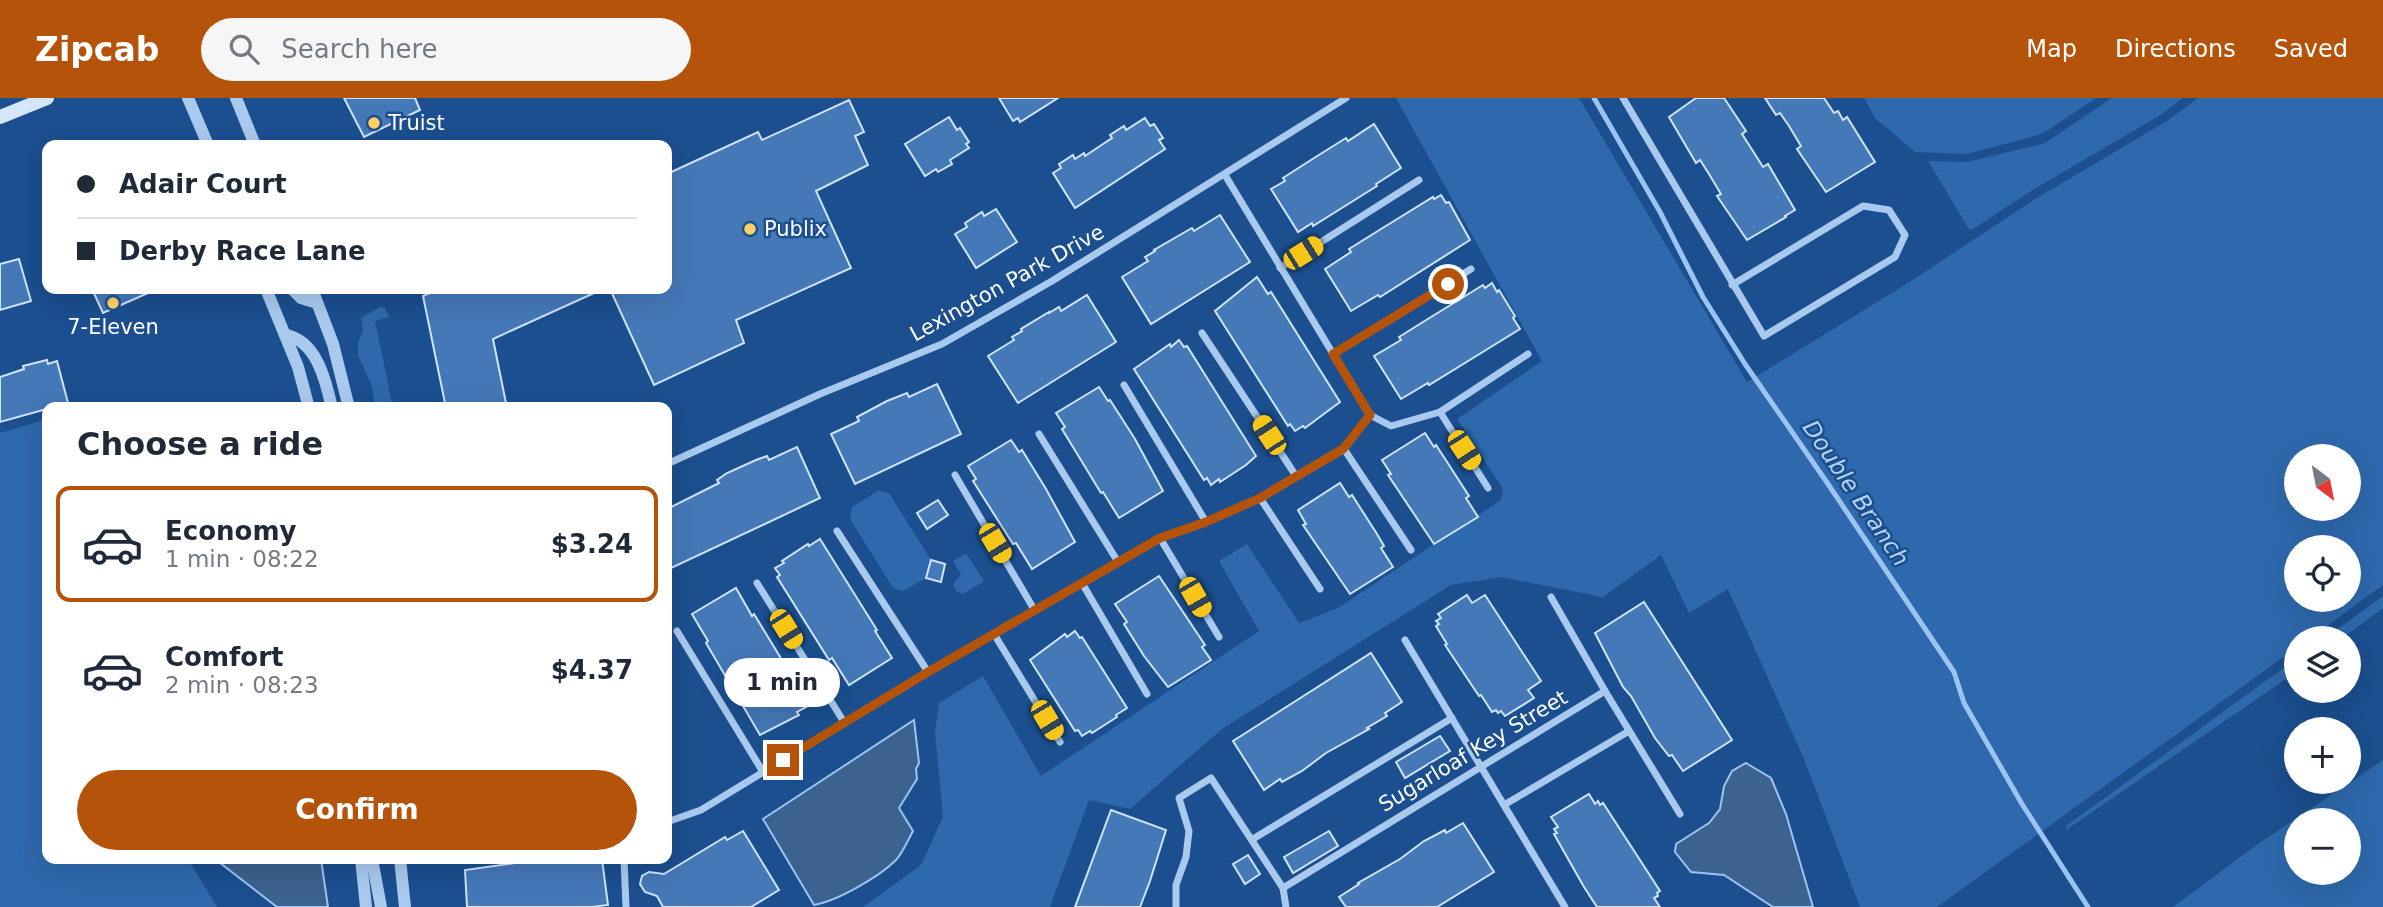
<!DOCTYPE html>
<html lang="en">
<head>
<meta charset="utf-8">
<style>
	body { margin:0; font-family:"DejaVu Sans",sans-serif; background:#f6f6f7; color:#1f2937; height:100vh; display:flex; flex-direction:column; font-size:26px; white-space:nowrap }
	* { box-sizing:border-box; margin:0 }
	p { font-size:23px; color:#747a83 }
	.icon { flex:none; width:38px; height:38px; fill:none; stroke:currentColor; stroke-width:2; stroke-linecap:round; stroke-linejoin:round }
	.map { position:relative; flex:1; overflow:hidden }
	.sheet { position:absolute; left:42px; top:304px; width:630px; height:462px; display:flex; flex-direction:column; background:#fff; border-radius:14px; box-shadow:0 7px 28px #0002 }
	.sheet>* { flex:none }
	.guide { position:absolute; left:42px; top:42px; width:630px; height:154px; border-radius:14px; box-shadow:0 7px 28px #0002; display:grid; align-content:center; height:154px; padding:0 35px; background:#fff }
	.needle { width:46px; rotate:148deg }
	.fabs { position:absolute; left:2284px; top:346px; display:grid; gap:14px }
	.fabs a { display:grid; place-items:center; width:77px; height:77px; border-radius:50%; background:#fff; box-shadow:0 7px 28px #0002; font-size:35px }
	.end { position:absolute; width:32px; height:32px; margin:-16px; border:9px solid #b45309; background:#fff; box-shadow:0 0 0 4px #fff }
	.from { border-radius:50% }
	.bubble { position:absolute; height:49px; border-radius:24px; background:#fff; box-shadow:0 7px 28px #0002; font-size:23px; font-weight:800; line-height:49px; text-align:center }
	.car { position:absolute; width:21px; height:42px; margin:-21px -10px; border-radius:9px; box-shadow:0 0 5px 2px #0007; background:linear-gradient(#f5c518 24%,#345 0 40%,#f5c518 0 76%,#345 0 86%,#f5c518 0) }
	.guide b { display:flex; align-items:center; gap:24px; height:66px; font-size:26px }
	.guide b+b { border-top:2px solid #e0e1e3 }
	.guide i { width:18px; height:18px; background:#1f2937 }
	ul { padding:0; list-style:none }
	li { display:flex; align-items:center; gap:21px; height:116px; margin:0 14px 10px; padding:0 21px; border:4px solid transparent; border-radius:14px }
	li div { flex:1 }
	li b { display:block; font-size:26px }
	li em { font-style:normal; font-weight:800 }
	li.active { border-color:#b45309 }
	li>.icon { width:63px; height:63px; stroke-width:1.5 }
	h2 { padding:0 35px; font-size:32px; line-height:84px }
	.action { display:flex; gap:14px; margin-top:auto; padding:14px 35px }
	.action a { flex:1; height:80px; border-radius:42px; background:#b45309; color:#fff; font-size:28px; font-weight:800; line-height:80px; text-align:center }
	header { display:flex; align-items:center; gap:42px; box-sizing:border-box; height:98px; padding:0 35px; background:#b45309; color:#fff }
	header strong { font-size:33px }
	nav { display:flex; gap:38px; margin-inline-start:auto; font-size:24px }
	.search { width:490px; height:63px; background:#f6f6f7; display:flex; align-items:center; gap:18px; box-sizing:border-box; padding:0 24px; border-radius:38px; color:#747a83; font-size:26px }
	.map>svg:first-child { display:block }
	.green { fill:#2e69ad; fill-rule:evenodd }
	.water { fill:#3c6290; stroke:#9cc4f0; stroke-width:2 }
	.lines { fill:none; stroke-linecap:round; stroke-linejoin:round }
	.stream { stroke:#9cc4f0; stroke-width:5 }
	.building { fill:#4478b7; stroke:#cfe3fa; stroke-width:2 }
	.minor { stroke:#a9c9ee; stroke-width:7 }
	.tertiary { stroke:#a9c9ee; stroke-width:12 }
	.secondary { stroke:#d6e6fa; stroke-width:14 }
	.route { stroke:#b45309; stroke-width:9 }
	.poi-dot { fill:#ffd166; stroke:#1b4f8f; stroke-width:2.5 }
	.labels { text-anchor:middle; stroke-width:5; stroke-linejoin:round; paint-order:stroke }
	.poi-label { font-size:21px; fill:#fff; stroke:#1b4f8f; text-anchor:start }
	.street-label { font-size:21px; fill:#fff; stroke:#1b4f8f }
	.water-label { font-size:23px; font-style:italic; fill:#b5d3f5; stroke:#1b4f8f }
</style>
</head>
<body>
<header>
<strong>Zipcab</strong>
<div class="search"><svg class="icon" aria-label="search" viewBox="0 0 24 24"><circle cx="10" cy="10" r="6"/><path d="M15 15l6 6"/></svg>Search here</div>
<nav><a>Map</a><a>Directions</a><a>Saved</a></nav>
</header>
<div class="map">
<svg width="2383" height="809" viewBox="0 0 2383 809">
	<rect width="100%" height="100%" fill="#1b4f8f"/>
	<g class="green">
		<path d="M1396,0H1579L1747,284L1908,185L2035,101L2167,23L2198,0H2383V487L2309,541H2296V550L1937,809H1860L1804,661L1728,491L1689,515L1661,457L1603,499L1501,479L1451,487L1222,631L1130,711L1089,702L1050,809H863L921,767L943,719L935,635L939,605L983,578L1041,678L1259,533L1219,463L1247,446L1299,525L1338,510L1501,402L1503,391L1457,321L1542,263ZM2296,359H2348V411H2296ZM2296,450H2348V502H2296Z"/>
		<polygon points="1864,0 2096,0 2042,36 1967,56 1915,54 1875,20"/>
		<polygon points="2112,0 2183,0 2162,16 2031,93 1970,133 1928,63 1967,64 2045,45"/>
		<polygon points="380,209 385,210 389,219 375,223 393,310 375,310 372,288 358,257 358,244 363,233 361,220"/>
		<polygon points="47,321 47,761 188,761 217,809 0,809 0,335"/>
		<polygon points="878,393 889,395 931,462 926,480 903,493 893,490 850,421 852,409"/>
		<polygon points="966,455 984,483 963,496 957,494 953,487 961,476 953,463"/>
		<polygon points="2383,498 2383,510 2341,541 2324,541"/>
		<polygon points="2296,561 2296,574 2066,732 2066,728"/>
		<path d="M2383,662V809H2173L2258,746ZM2296,723H2348V775H2296Z"/>
	</g>
	<g class="water">
		<path d="M914,622L919,665L916,671L917,681L899,710L913,733C908,742 903,754 896,762C879,779 837,803 814,807L763,721Z"/>
		<polygon points="1746,665 1771,680 1786,716 1813,809 1773,809 1724,777 1691,774 1675,754 1676,746 1709,725 1720,711 1724,688 1732,673"/>
		<polygon points="215,761 321,761 328,809 277,809"/>
	</g>
	<g class="lines">
		<polyline class="stream" points="1594,0 1660,114 1703,199 1745,266 1828,386 1954,574 1964,605 2022,706 2088,809"/>
	</g>
	<g class="building">
		<polygon points="344,0 415,0 420,12 364,39"/>
		<polygon points="999,0 1058,0 1020,24 1018,20 1013,23"/>
		<polygon points="1696,0 1724,0 1746,33 1742,36 1758,61 1763,69 1768,66 1795,112 1785,118 1786,119 1747,142 1717,98 1721,96 1709,76 1700,62 1696,65 1669,19"/>
		<polygon points="1765,0 1824,0 1834,15 1838,13 1843,22 1847,19 1875,64 1826,94 1797,51 1801,48 1789,28 1780,15 1776,17"/>
		<polygon points="849,2 864,34 855,38 868,67 816,93 851,170 736,222 744,245 654,287 610,191 667,191 667,76 758,34 762,42"/>
		<polygon points="949,19 957,32 960,30 969,44 966,46 969,50 950,62 952,66 938,74 936,71 925,78 905,46"/>
		<polygon points="1145,20 1150,28 1154,26 1163,40 1159,42 1165,51 1075,110 1053,75 1061,70 1059,66 1073,57 1075,61 1084,55 1085,58 1112,40 1110,37 1124,28 1126,32"/>
		<polygon points="1374,26 1401,70 1376,86 1377,88 1313,128 1312,125 1298,134 1271,91 1285,83 1283,80 1314,60 1346,40 1348,43"/>
		<polygon points="1441,97 1446,105 1449,104 1470,142 1380,199 1378,197 1351,213 1325,171 1351,154 1349,151 1381,131 1433,99 1434,101"/>
		<polygon points="996,111 1017,144 976,170 955,136 967,129 965,125 982,114 984,118"/>
		<polygon points="1220,117 1250,164 1151,226 1122,179 1148,163 1145,159 1155,153 1154,152 1192,130 1194,133"/>
		<polygon points="19,161 31,203 0,212 0,166"/>
		<polygon points="1257,179 1268,196 1271,194 1340,304 1305,330 1303,328 1295,333 1290,326 1288,328 1215,213"/>
		<polygon points="1492,185 1497,194 1499,192 1515,218 1513,220 1520,231 1429,287 1428,285 1401,301 1374,258 1401,242 1399,239 1431,219 1483,187 1485,190"/>
		<polygon points="92,191 157,191 103,215"/>
		<polygon points="439,191 603,191 493,241 507,310 446,310 423,198"/>
		<polygon points="1087,197 1116,244 1018,305 988,258 1014,242 1012,239 1022,233 1021,231 1049,214 1049,215 1059,209 1061,213"/>
		<polygon points="1179,242 1184,249 1187,248 1256,358 1246,367 1220,384 1219,381 1211,387 1207,380 1204,382 1134,271 1170,246 1171,249"/>
		<polygon points="47,262 48,266 57,263 68,305 0,324 0,279 24,271 23,268"/>
		<polygon points="937,286 961,336 855,386 831,336 859,323 857,319 887,303 907,295 909,299"/>
		<polygon points="1099,289 1108,303 1110,302 1135,341 1163,393 1119,420 1103,394 1101,395 1062,331 1065,329 1056,315"/>
		<polygon points="1425,335 1434,349 1436,347 1449,367 1469,398 1466,400 1478,419 1434,446 1388,377 1391,376 1382,362"/>
		<polygon points="1011,342 1019,354 1022,352 1046,391 1075,444 1032,471 1016,445 1013,446 973,383 976,381 968,368"/>
		<polygon points="797,349 820,400 667,472 667,411 719,385 717,382 727,375 756,362 767,358 769,362"/>
		<polygon points="1340,385 1349,399 1352,397 1377,436 1384,448 1381,450 1393,469 1350,496 1303,427 1306,426 1298,412"/>
		<polygon points="938,402 948,417 927,431 917,415"/>
		<polygon points="820,441 877,532 875,533 892,560 849,587 832,560 829,562 777,479 780,477 775,470 784,465 782,463 808,446 809,448"/>
		<polygon points="931,462 945,466 941,484 926,480"/>
		<polygon points="1159,478 1205,547 1202,549 1211,562 1168,589 1144,558 1124,526 1127,524 1115,506"/>
		<polygon points="736,490 752,518 754,516 805,600 802,602 806,609 797,614 799,617 760,637 706,545 708,543 692,516"/>
		<polygon points="1467,497 1472,505 1485,497 1541,583 1528,592 1534,600 1505,618 1501,613 1498,615 1496,612 1492,614 1481,597 1479,598 1445,547 1447,546 1436,528 1439,526 1436,523 1441,520 1438,516"/>
		<polygon points="1644,504 1732,642 1683,673 1672,657 1669,658 1655,640 1631,598 1623,589 1595,535"/>
		<polygon points="1075,533 1080,540 1082,539 1127,610 1116,617 1117,619 1092,635 1090,633 1082,638 1078,632 1075,633 1030,562 1065,536 1067,539"/>
		<polygon points="1371,555 1402,604 1385,615 1387,618 1367,630 1369,631 1326,655 1302,673 1282,684 1280,681 1264,692 1233,643"/>
		<polygon points="1440,638 1450,653 1405,680 1396,664"/>
		<polygon points="1589,696 1595,706 1598,703 1600,707 1603,705 1660,793 1657,795 1658,798 1654,800 1660,809 1597,809 1584,789 1554,736 1557,735 1554,731 1558,729 1551,719"/>
		<polygon points="1111,712 1166,732 1150,783 1140,809 1075,809"/>
		<polygon points="1463,725 1494,774 1437,809 1346,809 1339,799 1359,786 1358,785 1400,761 1424,743 1445,732 1446,735"/>
		<polygon points="743,733 779,792 751,809 663,809 657,798 645,794 640,786 642,778 649,774 664,776 725,739 727,742"/>
		<polygon points="1329,733 1338,748 1293,775 1284,759"/>
		<polygon points="1248,757 1260,776 1245,786 1233,766"/>
		<polygon points="545,761 602,761 608,807 592,809 467,809 465,772"/>
	</g>
	<g class="lines">
		<g class="minor">
			<polyline points="1623,0 1764,238 1895,159 1905,137 1889,112 1863,108 1732,187"/>
			<polyline points="1280,170 1419,82"/>
			<polyline points="1202,235 1296,378"/>
			<polyline points="1333,256 1471,171"/>
			<polyline points="1124,287 1206,424"/>
			<polyline points="1440,314 1488,390"/>
			<polyline points="1370,317 1391,328 1440,314 1528,256"/>
			<polyline points="1039,336 1118,464"/>
			<polyline points="1344,351 1411,452"/>
			<polyline points="667,366 820,296 942,246 1052,183 1346,0"/>
			<polyline points="955,377 1035,513"/>
			<polyline points="1260,400 1320,491"/>
			<polyline points="837,433 928,574"/>
			<polyline points="1160,440 1219,539"/>
			<polyline points="757,485 844,624"/>
			<polyline points="1082,485 1147,596"/>
			<polyline points="677,533 763,674"/>
			<polyline points="994,536 1060,644"/>
			<polyline points="1405,542 1565,809"/>
			<polyline points="1605,593 1680,716"/>
			<polyline points="1504,707 1629,633"/>
			<polyline points="667,724 701,712 928,574 1160,440 1206,424 1260,400 1344,351 1370,317 1225,77"/>
			<polyline points="1253,741 1452,620"/>
			<polyline points="624,761 626,809"/>
			<polyline points="1176,809 1176,787 1186,759 1189,733 1179,700 1211,680 1283,790"/>
			<polyline points="1286,809 1283,790 1605,593 1551,499"/>
		</g>
		<g class="tertiary">
			<polyline points="188,0 208,47"/>
			<polyline points="236,0 255,47"/>
			<polyline points="266,191 298,269 309,310"/>
			<polyline points="292,191 301,200 317,205"/>
			<polyline points="312,191 333,246 349,310"/>
			<path d="M285,237C317,242 326,284 332,310"/>
			<polyline points="361,761 366,809"/>
			<polyline points="372,761 381,809"/>
			<polyline points="400,761 405,809"/>
		</g>
		<polyline class="secondary" points="0,19 47,0"/>
	</g>
	<g class="lines">
		<polyline class="route" points="783,662 928,574 1160,440 1206,424 1260,400 1343,351 1370,317 1333,256 1448,186"/>
	</g>
	<g class="poi-dot">
		<circle cx="374" cy="25" r="7"/>
		<circle cx="750" cy="131" r="7"/>
		<circle cx="113" cy="205" r="7"/>
	</g>
	<g class="labels">
		<g class="poi-label">
			<text x="388" y="32">Truist</text>
			<text x="764" y="138">Publix</text>
			<text x="113" y="236" text-anchor="middle">7-Eleven</text>
		</g>
		<g class="street-label">
			<text transform="translate(1007 185) rotate(-29)" y="7">Lexington Park Drive</text>
			<text transform="translate(1473 653) rotate(-31)" y="7">Sugarloaf Key Street</text>
		</g>
		<g class="water-label">
			<text transform="translate(1856 395) rotate(56)" y="8">Double Branch</text>
		</g>
	</g>
</svg>
<div class="fabs">
<a><svg class="needle" viewBox="-14 -14 28 28"><path d="M0-13l5 13h-10z" fill="#e53935"/><path d="M0 13l5-13h-10z" fill="#747a83"/></svg></a>
<a><svg class="icon" aria-label="locate" viewBox="0 0 24 24"><circle cx="12" cy="12" r="6"/><path d="M12 2v4M12 18v4M2 12h4M18 12h4"/></svg></a>
<a><svg class="icon" aria-label="layers" viewBox="0 0 24 24"><path d="M12 4l9 5-9 5-9-5zM3 14l9 5 9-5"/></svg></a>
<a>+</a>
<a>−</a>
</div>
<i class="end from" style="left:1448px;top:186px"></i>
<i class="end" style="left:783px;top:662px"></i>
<div class="bubble" style="left:724px;top:560px;width:116px">1 min</div>
<i class="car" style="left:1303px;top:155px;rotate:58deg"></i>
<i class="car" style="left:1269px;top:337px;rotate:327deg"></i>
<i class="car" style="left:1464px;top:352px;rotate:147deg"></i>
<i class="car" style="left:995px;top:445px;rotate:149deg"></i>
<i class="car" style="left:1195px;top:499px;rotate:150deg"></i>
<i class="car" style="left:786px;top:531px;rotate:148deg"></i>
<i class="car" style="left:1047px;top:622px;rotate:149deg"></i>
<div class="guide">
<b><i class="from"></i>Adair Court</b>
<b><i></i>Derby Race Lane</b>
</div>
<section class="sheet">
<h2>Choose a ride</h2>
<ul>
<li class="active"><svg class="icon" aria-label="car" viewBox="0 0 24 24"><path d="M5 17H2v-5l4-1 3-4h7l3 4 3 1v5h-3M9 17h6M6 11h13"/><circle cx="7" cy="17" r="2"/><circle cx="17" cy="17" r="2"/></svg><div><b>Economy</b><p>1 min · 08:22</p></div><em>$3.24</em></li>
<li><svg class="icon" aria-label="car" viewBox="0 0 24 24"><path d="M5 17H2v-5l4-1 3-4h7l3 4 3 1v5h-3M9 17h6M6 11h13"/><circle cx="7" cy="17" r="2"/><circle cx="17" cy="17" r="2"/></svg><div><b>Comfort</b><p>2 min · 08:23</p></div><em>$4.37</em></li>
</ul>
<div class="action"><a>Confirm</a></div>
</section>
</div>
</body>
</html>
